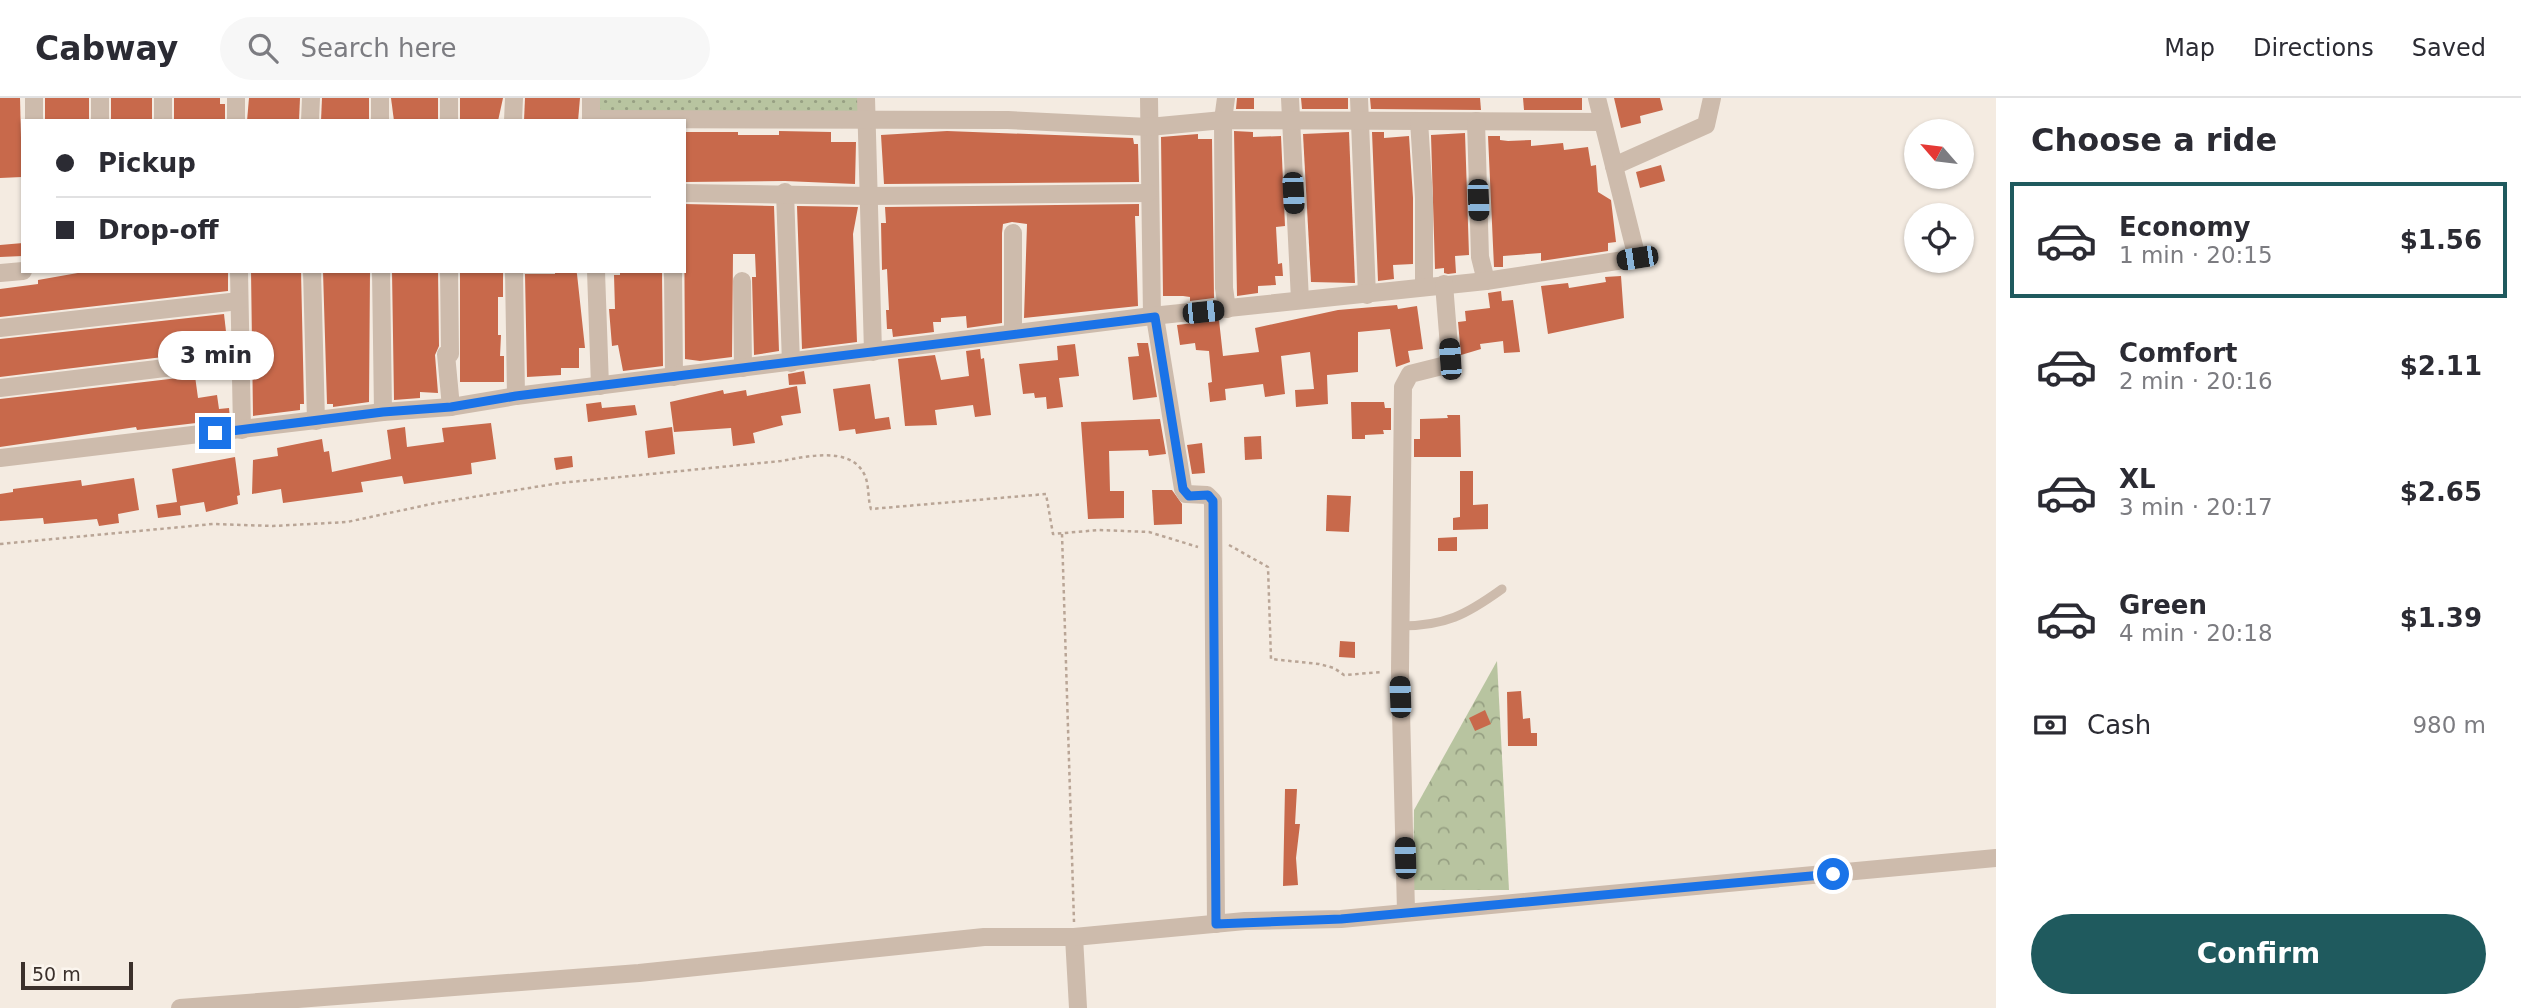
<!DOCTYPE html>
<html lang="en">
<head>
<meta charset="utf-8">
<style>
	body { margin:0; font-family:"DejaVu Sans",sans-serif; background:#f7f7f7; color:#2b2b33; height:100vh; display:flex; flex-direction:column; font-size:26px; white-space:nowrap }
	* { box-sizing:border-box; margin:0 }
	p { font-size:23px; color:#7c7c81 }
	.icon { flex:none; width:38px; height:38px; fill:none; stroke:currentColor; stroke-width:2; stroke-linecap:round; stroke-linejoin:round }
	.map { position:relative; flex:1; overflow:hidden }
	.side { display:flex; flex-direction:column; background:#fff; width:525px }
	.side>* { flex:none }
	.banner { position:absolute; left:21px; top:21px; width:665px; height:154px; border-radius:0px; box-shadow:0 2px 5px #0004; display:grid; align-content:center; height:154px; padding:0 35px; background:#fff }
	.needle { width:46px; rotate:298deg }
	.tools { position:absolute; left:1904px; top:21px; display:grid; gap:14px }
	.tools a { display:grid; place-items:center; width:70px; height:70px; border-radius:50%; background:#fff; box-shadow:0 2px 5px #0004; font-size:35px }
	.scale { position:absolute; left:21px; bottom:18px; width:112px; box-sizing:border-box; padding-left:7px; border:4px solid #3b302b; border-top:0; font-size:19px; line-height:24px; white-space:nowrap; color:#3b302b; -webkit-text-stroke:5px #fbf5ee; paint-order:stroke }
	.end { position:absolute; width:32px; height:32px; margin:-16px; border:9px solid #1a73e8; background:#fff; box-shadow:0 0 0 4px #fff }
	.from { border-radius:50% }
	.bubble { position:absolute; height:49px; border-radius:24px; background:#fff; box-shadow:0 2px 5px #0004; font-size:23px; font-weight:700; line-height:49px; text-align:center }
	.car { position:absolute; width:21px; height:42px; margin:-21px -10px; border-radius:9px; box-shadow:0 0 5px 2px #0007; background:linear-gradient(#222 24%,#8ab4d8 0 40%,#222 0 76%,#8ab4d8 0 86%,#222 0) }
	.banner b { display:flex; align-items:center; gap:24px; height:66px; font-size:26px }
	.banner b+b { border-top:2px solid #e1e1e2 }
	.banner i { width:18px; height:18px; background:#2b2b33 }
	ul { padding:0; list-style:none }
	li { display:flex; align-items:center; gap:21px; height:116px; margin:0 14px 10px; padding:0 21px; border:4px solid transparent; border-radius:0px }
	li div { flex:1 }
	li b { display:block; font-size:26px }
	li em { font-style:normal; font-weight:700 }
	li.active { border-color:#1f5a5e }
	li>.icon { width:63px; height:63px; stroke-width:1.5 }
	h2 { padding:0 35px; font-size:32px; line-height:84px }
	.pay { display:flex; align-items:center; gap:18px; height:77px; padding:0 35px; font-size:26px }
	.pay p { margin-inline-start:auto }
	.button { display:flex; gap:14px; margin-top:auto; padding:14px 35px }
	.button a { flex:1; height:80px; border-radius:42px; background:#1f5a5e; color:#fff; font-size:28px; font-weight:700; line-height:80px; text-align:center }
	header { display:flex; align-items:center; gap:42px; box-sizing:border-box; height:98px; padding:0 35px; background:#fff; border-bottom:2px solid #e1e1e2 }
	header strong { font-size:33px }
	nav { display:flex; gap:38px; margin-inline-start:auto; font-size:24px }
	.search { width:490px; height:63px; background:#f7f7f7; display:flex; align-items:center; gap:18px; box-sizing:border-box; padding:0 24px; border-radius:38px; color:#7c7c81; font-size:26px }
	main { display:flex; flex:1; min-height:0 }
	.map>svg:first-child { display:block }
	.forest { fill:url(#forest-crowns) }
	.park { fill:url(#park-dots) }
	.building { fill:#c8694b }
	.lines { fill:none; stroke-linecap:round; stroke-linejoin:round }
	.path { stroke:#b9a596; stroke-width:2.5; stroke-dasharray:3.5 3.5; stroke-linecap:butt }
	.lane { stroke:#cdbbac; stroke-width:9 }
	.street { stroke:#cdbbac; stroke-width:18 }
	.route { stroke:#1a73e8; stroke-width:9 }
</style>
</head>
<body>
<header>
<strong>Cabway</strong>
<div class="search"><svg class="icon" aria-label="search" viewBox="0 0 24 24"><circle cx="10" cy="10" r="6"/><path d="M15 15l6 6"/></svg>Search here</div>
<nav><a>Map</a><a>Directions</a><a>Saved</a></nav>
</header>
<main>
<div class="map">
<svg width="1996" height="910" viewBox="0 0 1996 910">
	<defs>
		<pattern id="forest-crowns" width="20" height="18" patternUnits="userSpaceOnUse" patternTransform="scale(1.75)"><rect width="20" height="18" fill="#b8c4a0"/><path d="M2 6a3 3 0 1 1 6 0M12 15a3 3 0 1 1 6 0" fill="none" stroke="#97a083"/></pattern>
		<pattern id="park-dots" width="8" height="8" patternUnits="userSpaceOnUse" patternTransform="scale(1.75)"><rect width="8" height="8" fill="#b8c4a0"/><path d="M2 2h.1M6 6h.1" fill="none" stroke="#97a083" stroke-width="1.8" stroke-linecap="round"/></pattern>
	</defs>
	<rect width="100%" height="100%" fill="#f4ebe1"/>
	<polygon class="forest" points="1497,563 1509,792 1413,792 1414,712"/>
	<polygon class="park" points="591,0 866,0 864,23 591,21"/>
	<g class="building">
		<polygon points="0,0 20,0 22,79 0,80"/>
		<rect x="45" y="0" width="44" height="23"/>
		<rect x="111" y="0" width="41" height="23"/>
		<polygon points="174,0 220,0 220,6 225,6 225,23 174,23"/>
		<polygon points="249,0 300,0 299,23 247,23"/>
		<polygon points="322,0 369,0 369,23 321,23"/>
		<polygon points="391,0 438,0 438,23 394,23"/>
		<polygon points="460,0 503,0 498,23 460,23"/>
		<polygon points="525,0 580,0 578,23 524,23"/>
		<polygon points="1237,0 1254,0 1254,11 1236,11"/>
		<polygon points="1301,0 1348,0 1348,11 1302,11"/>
		<polygon points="1370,0 1480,0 1481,12 1371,11"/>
		<polygon points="1523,0 1582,0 1582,12 1524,12"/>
		<polygon points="1614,0 1660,0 1663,12 1640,18 1641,25 1621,30"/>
		<polygon points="779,33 831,34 831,44 856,44 855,86 785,83 684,84 685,34 738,34 738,37 779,37"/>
		<polygon points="947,33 1133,40 1134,46 1138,46 1139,84 884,86 881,37"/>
		<polygon points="1234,33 1253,34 1253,39 1281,38 1285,128 1276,129 1278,166 1282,165 1283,178 1275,178 1276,187 1258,188 1258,195 1237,198"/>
		<polygon points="1349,34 1355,185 1311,184 1303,36"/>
		<polygon points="1372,34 1384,34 1384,40 1409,38 1413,100 1413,166 1393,167 1394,181 1378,183"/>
		<polygon points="1465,35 1469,157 1455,158 1456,175 1448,176 1444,175 1444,170 1435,171 1431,37"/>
		<polygon points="1198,36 1198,41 1212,41 1214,200 1190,203 1190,199 1183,198 1163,198 1161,39"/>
		<polygon points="1488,38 1500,38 1500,42 1508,43 1531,42 1531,48 1563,45 1564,52 1588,49 1591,68 1596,67 1598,94 1611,102 1616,144 1608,145 1608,153 1541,163 1541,155 1503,158 1503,169 1494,169"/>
		<polygon points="1661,67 1665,83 1640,90 1636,74"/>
		<polygon points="684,106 774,108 779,253 754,257 752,179 756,179 755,156 733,156 732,259 700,263 685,261"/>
		<polygon points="1139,106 1139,118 1135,118 1138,208 1024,220 1027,126 1012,124 1003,126 1002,135 1002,225 967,230 966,218 941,220 941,224 933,224 934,234 893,239 892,231 887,231 886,212 889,212 887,171 882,172 881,125 886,125 885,109"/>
		<polygon points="797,108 858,109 853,136 857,244 802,251"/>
		<polygon points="23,145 23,158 0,159 0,147"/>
		<polygon points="89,173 228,173 228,193 0,219 0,191 38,186 38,182"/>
		<polygon points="251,173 301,173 304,306 300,306 300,312 253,318"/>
		<polygon points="323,173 370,173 369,304 333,309 333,306 327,306"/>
		<polygon points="392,173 438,173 439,248 435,257 438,295 420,294 420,300 394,302"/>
		<polygon points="460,173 503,173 503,199 498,199 498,237 501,237 500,258 504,258 504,284 460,284"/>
		<polygon points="555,173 576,173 577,176 585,250 579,250 579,270 561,270 561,277 527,279 525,176 555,176"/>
		<polygon points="620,173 662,175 663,268 623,273 618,247 612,248 609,211 615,211 614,177 620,177"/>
		<polygon points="1621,178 1624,220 1548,236 1541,188 1568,185 1569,190 1606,184 1605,179"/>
		<polygon points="1501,193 1502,203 1513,202 1520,254 1504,255 1503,243 1480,246 1481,251 1461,257 1458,224 1466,223 1465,213 1490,210 1488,195"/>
		<polygon points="1397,207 1398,211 1417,208 1423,251 1408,253 1410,264 1396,269 1390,231 1358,234 1358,274 1327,277 1328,306 1296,309 1295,292 1314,291 1310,254 1281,258 1285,296 1265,299 1263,286 1225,291 1226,302 1210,304 1208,285 1212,284 1209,253 1196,252 1195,245 1180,247 1177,227 1219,222 1223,258 1259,254 1255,230 1338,212"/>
		<polygon points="224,216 228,251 0,279 0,241"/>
		<polygon points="1137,245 1148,245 1157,299 1133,302 1128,259 1139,258"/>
		<polygon points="1075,246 1079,278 1059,280 1063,309 1047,311 1046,299 1035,300 1034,295 1023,296 1019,266 1058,262 1057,248"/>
		<polygon points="980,251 981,261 984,260 991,317 975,319 973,307 935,312 937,327 905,328 898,261 935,257 941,282 969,278 966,253"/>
		<polygon points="804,273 806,286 789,287 788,276"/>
		<polygon points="195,278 198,300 217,297 219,311 229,310 230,321 137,332 136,329 0,349 0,301"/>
		<polygon points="870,286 875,321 889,319 891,331 856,336 855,331 839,333 833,291"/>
		<polygon points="797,288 801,315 781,318 783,327 753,335 755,345 733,348 731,330 674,334 670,304 723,292 724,296 746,292 747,298"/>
		<polygon points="601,304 602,310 635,307 637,317 588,324 586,306"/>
		<polygon points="1351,304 1384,304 1385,310 1391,310 1391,332 1383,332 1384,336 1365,337 1365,341 1352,341"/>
		<polygon points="1447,317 1460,317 1461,359 1414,359 1414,341 1420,341 1420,321 1448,320"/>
		<polygon points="1160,321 1166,356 1149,358 1148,352 1109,353 1110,393 1124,393 1124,420 1088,421 1081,324"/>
		<polygon points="491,325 496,361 471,365 472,376 404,386 402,378 361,384 363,394 283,405 281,391 252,396 253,362 278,358 277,350 322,341 324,354 329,353 332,374 391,361 387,332 405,329 407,349 444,344 442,330"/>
		<polygon points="672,329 675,356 648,360 645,333"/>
		<polygon points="1261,338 1262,361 1245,362 1244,339"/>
		<polygon points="1202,345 1205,375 1192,376 1187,347"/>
		<polygon points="572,358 573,369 556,372 554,360"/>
		<polygon points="235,359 240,397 237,398 238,406 206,414 204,404 180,408 181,417 158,420 156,407 177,404 172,371"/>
		<polygon points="1460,373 1473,373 1473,407 1488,406 1488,431 1453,432 1453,420 1460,419"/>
		<polygon points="134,380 139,412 118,416 119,425 99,428 97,421 44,426 43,420 0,423 0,396 13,394 13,391 81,382 82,388"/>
		<polygon points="1152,392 1172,392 1182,406 1182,426 1154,427"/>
		<polygon points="1327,397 1351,398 1349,434 1326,433"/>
		<polygon points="1457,439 1457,453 1438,453 1438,440"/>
		<polygon points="1340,543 1355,544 1355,560 1339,559"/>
		<polygon points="1521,593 1523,621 1530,620 1531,635 1537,635 1537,648 1508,648 1507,594"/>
		<polygon points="1485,612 1491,626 1475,633 1469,620"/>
		<polygon points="1285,691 1297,691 1295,726 1300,726 1296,760 1298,787 1283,788"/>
	</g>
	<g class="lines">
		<g class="path">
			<polyline points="1062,436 1074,824"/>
			<path d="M0,446L213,426L273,428L347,424L436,405L560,385L781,363C805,359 848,348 863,374C870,385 867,399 871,411L1046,396L1053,436L1099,432L1149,434L1198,449"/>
			<polyline points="1229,447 1268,469 1271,561 1319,566 1334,570 1344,577 1383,574"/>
		</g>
		<path class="lane" d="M1400,528C1445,528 1466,517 1502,491"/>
		<g class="street">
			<polyline points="34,0 34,23"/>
			<polyline points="100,0 100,23"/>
			<polyline points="163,0 163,23"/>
			<polyline points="380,0 380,23"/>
			<polyline points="866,0 873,254"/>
			<polyline points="1149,0 1152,218"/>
			<polyline points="1226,0 1223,22 1224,190 1227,211"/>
			<polyline points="1290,0 1300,202"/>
			<polyline points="1359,0 1367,197"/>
			<polyline points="591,21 1008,22 1149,29 1223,22 1602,24"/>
			<polyline points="236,23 236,0"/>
			<polyline points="310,23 311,0"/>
			<polyline points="449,23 449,0"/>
			<polyline points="513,23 514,0"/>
			<polyline points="591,23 591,0"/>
			<polyline points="1419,23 1424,100 1424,189"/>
			<polyline points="1476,23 1480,159 1486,183"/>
			<polyline points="1614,68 1706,27 1712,0"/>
			<polyline points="785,94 791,265"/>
			<polyline points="684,95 869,98 1148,95"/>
			<polyline points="1013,135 1013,235"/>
			<polyline points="239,173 242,332"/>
			<polyline points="312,173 316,323"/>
			<polyline points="381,173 383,314"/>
			<polyline points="449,173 450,256 446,256 451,309"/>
			<polyline points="514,173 516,298"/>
			<polyline points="596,173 600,288"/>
			<polyline points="673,173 674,279"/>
			<polyline points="0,175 23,173"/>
			<polyline points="742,183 743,270"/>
			<polyline points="1155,219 1183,391 1186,396 1207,397 1213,403 1216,826"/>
			<polyline points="0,230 239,203"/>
			<polyline points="0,290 239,261"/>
			<polyline points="0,360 383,314 451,309 516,298 1152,218 1486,183 1637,160 1597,0"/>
			<polyline points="1406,813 1400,573 1403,289 1410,276 1446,267 1450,261 1444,186"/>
			<polyline points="1074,839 1078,910"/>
			<polyline points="180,910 639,875 984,839 1074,839 1245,823 1341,821 1996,760"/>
		</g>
	</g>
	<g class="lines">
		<polyline class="route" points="215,335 383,314 451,309 516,298 1155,219 1183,391 1189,398 1208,397 1213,403 1216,826 1341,821 1833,776"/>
	</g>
</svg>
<div class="tools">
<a><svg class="needle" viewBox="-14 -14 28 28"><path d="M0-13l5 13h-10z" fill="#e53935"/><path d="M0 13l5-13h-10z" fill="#7c7c81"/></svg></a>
<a><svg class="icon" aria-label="locate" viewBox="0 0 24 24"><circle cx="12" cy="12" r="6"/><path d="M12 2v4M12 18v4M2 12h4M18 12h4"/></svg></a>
</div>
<div class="scale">50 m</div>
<i class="end from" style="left:1833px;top:776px"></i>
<i class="end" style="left:215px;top:335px"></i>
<div class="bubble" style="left:158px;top:233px;width:116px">3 min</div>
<i class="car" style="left:1293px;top:95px;rotate:177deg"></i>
<i class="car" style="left:1478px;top:102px;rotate:178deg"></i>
<i class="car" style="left:1637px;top:160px;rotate:261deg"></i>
<i class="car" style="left:1203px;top:214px;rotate:84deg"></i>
<i class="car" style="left:1450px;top:261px;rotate:356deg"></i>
<i class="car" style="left:1400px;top:599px;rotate:358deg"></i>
<i class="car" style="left:1405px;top:760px;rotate:358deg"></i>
<div class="banner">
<b><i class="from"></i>Pickup</b>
<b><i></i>Drop-off</b>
</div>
</div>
<section class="side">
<h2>Choose a ride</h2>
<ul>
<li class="active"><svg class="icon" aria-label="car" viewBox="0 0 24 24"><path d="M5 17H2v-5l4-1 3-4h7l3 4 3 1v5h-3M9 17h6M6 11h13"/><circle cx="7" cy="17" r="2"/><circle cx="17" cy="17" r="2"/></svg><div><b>Economy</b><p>1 min · 20:15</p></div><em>$1.56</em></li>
<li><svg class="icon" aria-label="car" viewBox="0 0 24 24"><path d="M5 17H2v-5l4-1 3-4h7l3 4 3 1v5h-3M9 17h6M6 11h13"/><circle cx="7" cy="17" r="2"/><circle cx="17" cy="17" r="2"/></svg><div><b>Comfort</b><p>2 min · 20:16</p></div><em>$2.11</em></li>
<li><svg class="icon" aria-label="car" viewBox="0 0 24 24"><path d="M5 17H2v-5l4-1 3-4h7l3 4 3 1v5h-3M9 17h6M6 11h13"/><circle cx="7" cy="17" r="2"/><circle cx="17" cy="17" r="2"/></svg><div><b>XL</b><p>3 min · 20:17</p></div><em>$2.65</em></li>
<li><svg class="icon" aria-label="car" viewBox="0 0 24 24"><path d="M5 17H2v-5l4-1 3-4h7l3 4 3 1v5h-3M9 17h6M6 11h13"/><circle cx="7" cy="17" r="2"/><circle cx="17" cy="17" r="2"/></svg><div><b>Green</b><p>4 min · 20:18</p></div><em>$1.39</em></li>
</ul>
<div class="pay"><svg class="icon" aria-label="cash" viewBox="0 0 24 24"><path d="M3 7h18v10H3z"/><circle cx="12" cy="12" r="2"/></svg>Cash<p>980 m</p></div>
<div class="button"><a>Confirm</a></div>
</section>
</main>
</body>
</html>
